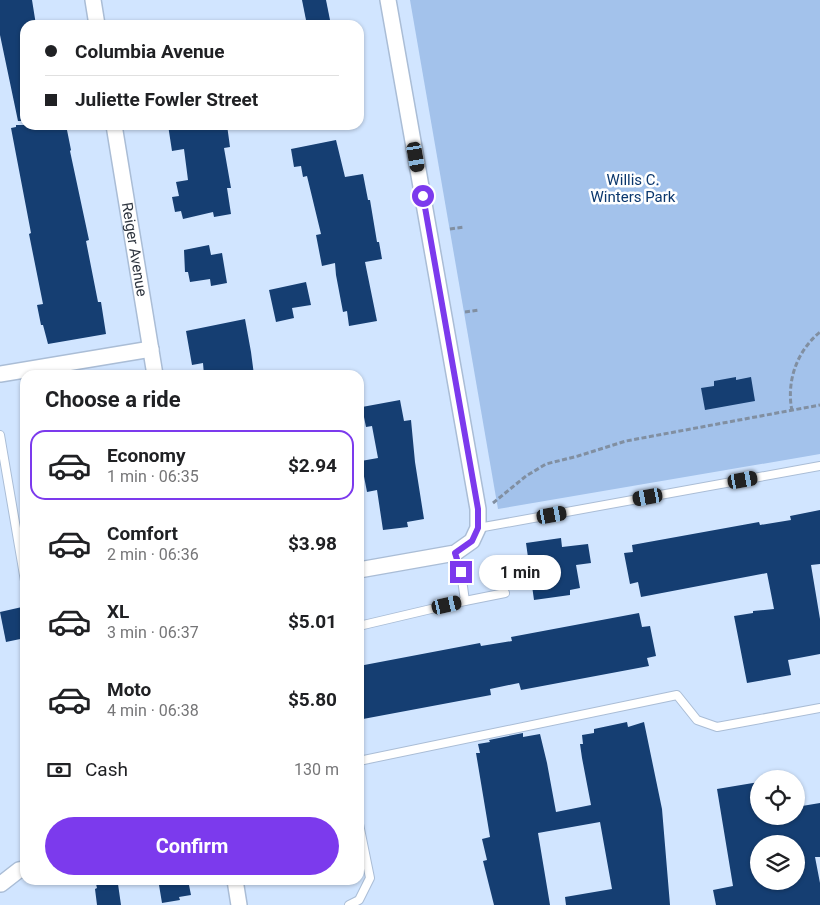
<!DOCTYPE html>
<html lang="en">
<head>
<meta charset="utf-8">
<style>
	body { margin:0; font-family:Roboto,sans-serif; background:#f6f6f6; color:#202124; height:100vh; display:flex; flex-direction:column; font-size:19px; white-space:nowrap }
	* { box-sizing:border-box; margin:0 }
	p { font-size:16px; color:#757577 }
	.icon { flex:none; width:28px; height:28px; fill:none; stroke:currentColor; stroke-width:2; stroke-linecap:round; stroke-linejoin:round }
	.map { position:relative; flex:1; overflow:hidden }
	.details { position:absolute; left:20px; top:370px; width:344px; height:515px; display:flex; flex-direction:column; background:#fff; border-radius:15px; box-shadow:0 1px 4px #0004 }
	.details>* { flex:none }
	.guide { position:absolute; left:20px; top:20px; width:344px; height:110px; border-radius:15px; box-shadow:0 1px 4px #0004; display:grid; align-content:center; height:110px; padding:0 25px; background:#fff }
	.controls { position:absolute; left:750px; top:770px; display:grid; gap:10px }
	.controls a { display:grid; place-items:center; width:55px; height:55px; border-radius:50%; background:#fff; box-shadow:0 1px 4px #0004; font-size:25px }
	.end { position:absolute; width:22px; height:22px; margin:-11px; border:6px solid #7c3aed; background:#fff; box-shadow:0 0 0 2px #fff }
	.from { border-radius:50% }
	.bubble { position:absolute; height:35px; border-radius:18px; background:#fff; box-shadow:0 1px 4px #0004; font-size:16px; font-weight:700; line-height:35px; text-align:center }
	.car { position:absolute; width:15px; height:30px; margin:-15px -8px; border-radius:6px; box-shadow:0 0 4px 1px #0007; background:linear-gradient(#222 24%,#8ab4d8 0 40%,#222 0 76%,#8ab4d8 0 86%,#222 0) }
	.guide b { display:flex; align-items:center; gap:18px; height:48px; font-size:19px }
	.guide b+b { border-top:1px solid #e0e0e0 }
	.guide i { width:12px; height:12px; background:#202124 }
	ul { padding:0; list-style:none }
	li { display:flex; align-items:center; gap:15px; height:70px; margin:0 10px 8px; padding:0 15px; border:2px solid transparent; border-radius:15px }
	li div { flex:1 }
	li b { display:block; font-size:19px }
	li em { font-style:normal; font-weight:700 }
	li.current { border-color:#7c3aed }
	li>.icon { width:45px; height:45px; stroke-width:1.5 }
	h2 { padding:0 25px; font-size:22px; line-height:60px }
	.pay { display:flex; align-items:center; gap:12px; height:55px; padding:0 25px; font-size:19px }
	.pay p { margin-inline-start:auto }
	.action { display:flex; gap:10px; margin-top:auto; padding:10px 25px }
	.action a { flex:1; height:58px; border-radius:30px; background:#7c3aed; color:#fff; font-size:20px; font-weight:700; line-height:58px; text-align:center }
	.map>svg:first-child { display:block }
	.green { fill:#a3c2eb }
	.building { fill:#153e72; fill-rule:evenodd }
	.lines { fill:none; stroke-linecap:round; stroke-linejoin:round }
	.service-casing { stroke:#aabdd6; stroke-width:10 }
	.minor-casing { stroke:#aabdd6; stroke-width:18 }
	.path { stroke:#818fa1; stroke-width:3; stroke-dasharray:5 2.5; stroke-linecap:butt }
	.service { stroke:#fff; stroke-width:8 }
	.minor { stroke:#fff; stroke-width:15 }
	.route { stroke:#7c3aed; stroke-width:6 }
	.labels { text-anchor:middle; stroke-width:5; stroke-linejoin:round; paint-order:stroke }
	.park-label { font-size:15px; fill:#0b376d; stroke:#fff }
	.street-label { font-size:15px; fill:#303741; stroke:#fff }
</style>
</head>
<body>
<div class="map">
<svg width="820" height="905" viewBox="0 0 820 905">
	<rect width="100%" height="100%" fill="#d1e5ff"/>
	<polygon class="green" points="410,0 820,0 820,454 498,509"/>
	<g class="building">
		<polygon points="0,0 32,0 36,25 25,25 25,121 18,121 0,35"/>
		<polygon points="302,0 326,0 331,25 307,25"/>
		<polygon points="16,125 66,125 71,150 70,151 89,240 86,241 98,302 101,302 106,334 48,344 43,325 41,325 37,305 43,304 29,234 31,233 11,128 16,127"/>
		<polygon points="168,125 227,125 230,147 224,148 231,188 227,188 231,214 214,217 213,212 183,219 181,211 175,212 172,197 179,196 176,182 188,180 184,149 172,151"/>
		<polygon points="336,140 345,177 363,174 368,200 370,200 377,242 379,242 382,259 365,262 377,321 349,326 347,311 343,312 336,275 335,263 322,266 316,235 321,234 307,176 303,177 301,166 294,167 291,149"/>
		<polygon points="209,245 211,255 222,253 227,283 211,286 210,279 190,282 188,272 185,272 184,250"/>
		<polygon points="306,282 311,305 292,308 294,318 276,322 269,290"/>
		<polygon points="245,319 251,352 254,375 204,375 203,363 192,365 186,331"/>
		<polygon points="736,377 736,380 751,377 755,401 705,410 701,388 714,386 714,381"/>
		<polygon points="400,400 404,421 411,420 415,462 424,519 407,522 408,527 383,530 377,490 367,492 361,461 378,458 372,426 366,427 362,407"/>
		<polygon points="820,510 820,564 811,565 820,619 820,654 788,660 791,675 747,683 734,616 753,613 753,611 774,609 767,573 641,597 638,582 630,584 624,553 633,552 632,545 759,522 760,525 791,520 790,516"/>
		<polygon points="561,538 562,547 588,544 591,563 576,565 580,588 570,590 570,595 534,600 526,543"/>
		<polygon points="22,607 25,621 25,638 6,642 0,612"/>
		<polygon points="639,613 642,627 650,626 656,656 647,658 649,666 521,690 519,683 490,689 491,695 363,719 362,711 359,712 359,666 480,643 481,646 512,641 511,637"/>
		<polygon points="627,722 628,727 644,722 662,809 670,905 566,905 565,897 612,889 600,822 538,833 550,905 494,905 483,861 487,860 482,839 490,837 476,753 480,753 478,744 490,742 489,740 523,733 523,737 540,734 547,763 556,812 591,805 582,758 580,744 583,744 582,735 594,733 594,729"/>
		<path d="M759,782V816H796V807L820,803V857H815L820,883V905H716L713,890L733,886L717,789ZM759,844H796V881H759Z"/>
		<polygon points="95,880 113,880 113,884 118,884 121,905 97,905 95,889 97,888"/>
		<polygon points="159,880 188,880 191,895 179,897 180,900 162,903 159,885 160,885"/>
	</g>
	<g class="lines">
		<defs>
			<g id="service">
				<polyline points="0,435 25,581"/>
				<polyline points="478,528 820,466"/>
				<polyline points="465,601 505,593"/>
				<polyline points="359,626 465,601 461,572 455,553"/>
				<polyline points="359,761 677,695 697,720 717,727 820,708"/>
				<polyline points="349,905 359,900 370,878 359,824"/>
			</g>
			<g id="minor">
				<polyline points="93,0 97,25"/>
				<path id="s1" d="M114,125L155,375"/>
				<polyline points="0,374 151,349"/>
				<polyline points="359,570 455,553 472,541 478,528 478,509 388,0"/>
				<polyline points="235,880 239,905"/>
				<polyline points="1,884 19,870 25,869"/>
			</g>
		</defs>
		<use href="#service" class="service-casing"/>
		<use href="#minor" class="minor-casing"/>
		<g class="path">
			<polyline points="450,229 464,227"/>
			<polyline points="465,312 479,310"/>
			<path d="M792,411C786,381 797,351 820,332"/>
			<polyline points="493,503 526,476 546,464 578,456 626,441 820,405"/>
		</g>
		<use href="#service" class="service"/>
		<use href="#minor" class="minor"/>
	</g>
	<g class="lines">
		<polyline class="route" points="423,196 478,509 478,528 472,541 455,553 461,572"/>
	</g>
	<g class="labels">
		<g class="park-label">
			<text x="633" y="185">Willis C.<tspan x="633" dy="17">Winters Park</tspan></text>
		</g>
		<g class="street-label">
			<text dy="5" stroke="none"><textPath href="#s1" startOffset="126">Reiger Avenue</textPath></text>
		</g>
	</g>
</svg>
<div class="controls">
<a><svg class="icon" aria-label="locate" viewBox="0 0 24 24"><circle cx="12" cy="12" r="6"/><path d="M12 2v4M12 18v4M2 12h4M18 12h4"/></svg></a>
<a><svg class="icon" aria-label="layers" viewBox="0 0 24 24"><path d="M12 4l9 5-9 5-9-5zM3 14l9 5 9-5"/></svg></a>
</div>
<i class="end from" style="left:423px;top:196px"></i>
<i class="end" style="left:461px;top:572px"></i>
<div class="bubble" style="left:479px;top:555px;width:82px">1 min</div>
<i class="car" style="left:416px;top:157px;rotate:170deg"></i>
<i class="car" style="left:743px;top:480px;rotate:80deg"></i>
<i class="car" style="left:648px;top:497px;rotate:260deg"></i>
<i class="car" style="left:552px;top:515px;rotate:80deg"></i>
<i class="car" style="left:447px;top:605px;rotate:77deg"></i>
<div class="guide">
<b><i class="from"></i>Columbia Avenue</b>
<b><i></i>Juliette Fowler Street</b>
</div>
<section class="details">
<h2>Choose a ride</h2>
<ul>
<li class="current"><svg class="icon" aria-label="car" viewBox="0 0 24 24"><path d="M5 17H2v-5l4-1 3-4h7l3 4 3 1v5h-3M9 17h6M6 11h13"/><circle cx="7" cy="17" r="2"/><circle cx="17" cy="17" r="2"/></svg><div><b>Economy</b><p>1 min · 06:35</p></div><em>$2.94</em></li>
<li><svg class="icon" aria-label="car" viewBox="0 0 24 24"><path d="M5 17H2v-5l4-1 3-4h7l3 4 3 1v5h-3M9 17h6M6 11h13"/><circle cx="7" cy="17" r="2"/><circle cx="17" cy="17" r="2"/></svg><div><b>Comfort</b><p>2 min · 06:36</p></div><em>$3.98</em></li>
<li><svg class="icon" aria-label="car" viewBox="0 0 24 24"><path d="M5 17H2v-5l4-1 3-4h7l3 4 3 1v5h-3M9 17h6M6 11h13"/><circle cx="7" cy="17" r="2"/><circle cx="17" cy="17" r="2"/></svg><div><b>XL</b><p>3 min · 06:37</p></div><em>$5.01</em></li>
<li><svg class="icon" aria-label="car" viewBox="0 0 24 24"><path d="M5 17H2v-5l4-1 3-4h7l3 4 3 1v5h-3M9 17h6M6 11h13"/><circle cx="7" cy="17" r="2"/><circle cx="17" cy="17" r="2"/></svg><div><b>Moto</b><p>4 min · 06:38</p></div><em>$5.80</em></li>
</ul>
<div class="pay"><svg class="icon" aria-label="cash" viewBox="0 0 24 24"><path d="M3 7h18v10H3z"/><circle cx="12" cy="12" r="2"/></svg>Cash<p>130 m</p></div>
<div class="action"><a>Confirm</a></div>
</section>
</div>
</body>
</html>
